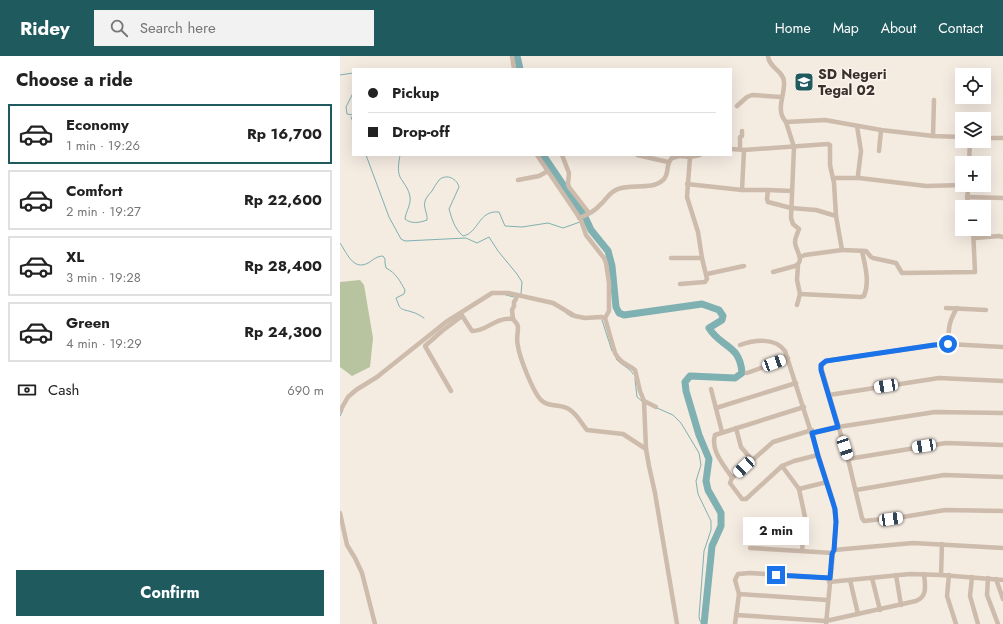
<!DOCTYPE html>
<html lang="en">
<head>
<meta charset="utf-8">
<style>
	body { margin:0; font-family:Jost,sans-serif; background:#f2f2f2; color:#222; height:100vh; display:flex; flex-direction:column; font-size:15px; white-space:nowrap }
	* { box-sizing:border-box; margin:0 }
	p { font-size:13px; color:#767676 }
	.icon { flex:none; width:22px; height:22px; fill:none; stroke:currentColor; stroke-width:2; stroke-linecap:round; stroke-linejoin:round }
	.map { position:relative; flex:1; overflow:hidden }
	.drawer { display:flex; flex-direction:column; background:#fff; width:340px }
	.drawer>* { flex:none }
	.top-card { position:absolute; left:12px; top:12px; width:380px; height:88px; border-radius:0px; box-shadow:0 4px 16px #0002; display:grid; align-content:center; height:88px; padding:0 16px; background:#fff }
	.controls { position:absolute; left:615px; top:12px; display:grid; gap:8px }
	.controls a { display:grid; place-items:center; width:36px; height:36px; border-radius:0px; background:#fff; box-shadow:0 4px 16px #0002; font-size:20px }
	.end { position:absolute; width:18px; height:18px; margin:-9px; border:5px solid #1a73e8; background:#fff; box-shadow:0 0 0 2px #fff }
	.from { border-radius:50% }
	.bubble { position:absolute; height:28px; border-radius:0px; background:#fff; box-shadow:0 4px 16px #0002; font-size:13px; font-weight:700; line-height:28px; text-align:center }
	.car { position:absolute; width:12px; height:24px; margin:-12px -6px; border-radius:5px; box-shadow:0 0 3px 1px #0007; background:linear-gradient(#fff 24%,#345 0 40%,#fff 0 76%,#345 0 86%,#fff 0) }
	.top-card b { display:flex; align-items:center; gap:14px; height:38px; font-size:15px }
	.top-card b+b { border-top:1px solid #e0e0e0 }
	.top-card i { width:10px; height:10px; background:#222 }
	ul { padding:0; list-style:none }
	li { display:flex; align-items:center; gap:12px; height:60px; margin:0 8px 6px; padding:0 8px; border:2px solid #e0e0e0; border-radius:0px }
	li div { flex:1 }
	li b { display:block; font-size:15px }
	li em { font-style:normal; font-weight:700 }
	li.active { border-color:#1f5a5e }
	li>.icon { width:36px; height:36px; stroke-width:1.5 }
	h2 { padding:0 16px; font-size:18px; line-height:48px }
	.pay { display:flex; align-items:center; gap:10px; height:44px; padding:0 16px; font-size:15px }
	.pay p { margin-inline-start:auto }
	.cta { display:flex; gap:8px; margin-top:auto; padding:8px 16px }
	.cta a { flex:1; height:46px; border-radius:0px; background:#1f5a5e; color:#fff; font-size:16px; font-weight:700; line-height:46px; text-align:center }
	header { display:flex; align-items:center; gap:24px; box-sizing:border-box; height:56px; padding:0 20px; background:#1f5a5e; color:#fff }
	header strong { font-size:19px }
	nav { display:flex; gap:22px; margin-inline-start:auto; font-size:14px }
	.search { width:280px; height:36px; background:#f2f2f2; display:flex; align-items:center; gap:10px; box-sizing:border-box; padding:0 14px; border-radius:0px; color:#767676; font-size:15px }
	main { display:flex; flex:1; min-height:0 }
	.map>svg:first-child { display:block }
	.green { fill:#b8c4a0 }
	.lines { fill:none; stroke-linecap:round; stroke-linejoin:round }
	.stream { stroke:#7fb0b2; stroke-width:1 }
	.river { stroke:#7fb0b2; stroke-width:7 }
	.street { stroke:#cdbbac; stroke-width:4.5 }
	.route { stroke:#1a73e8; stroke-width:5 }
	.labels { text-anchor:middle; stroke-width:3; stroke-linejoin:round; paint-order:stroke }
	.poi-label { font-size:14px; font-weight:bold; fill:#3b302b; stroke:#fbf5ee; text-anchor:start }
</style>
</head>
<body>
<header>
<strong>Ridey</strong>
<div class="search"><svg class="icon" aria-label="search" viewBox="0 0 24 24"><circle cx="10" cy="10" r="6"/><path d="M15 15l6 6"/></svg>Search here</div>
<nav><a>Home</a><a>Map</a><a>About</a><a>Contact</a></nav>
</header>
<main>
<section class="drawer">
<h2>Choose a ride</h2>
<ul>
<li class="active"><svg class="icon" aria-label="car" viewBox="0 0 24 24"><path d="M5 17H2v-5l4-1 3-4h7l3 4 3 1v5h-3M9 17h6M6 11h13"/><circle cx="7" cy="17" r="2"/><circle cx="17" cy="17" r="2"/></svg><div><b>Economy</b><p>1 min · 19:26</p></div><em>Rp 16,700</em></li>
<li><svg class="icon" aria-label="car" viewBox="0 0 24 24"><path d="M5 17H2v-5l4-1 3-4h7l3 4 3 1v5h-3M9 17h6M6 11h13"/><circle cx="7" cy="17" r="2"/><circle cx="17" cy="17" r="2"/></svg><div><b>Comfort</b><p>2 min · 19:27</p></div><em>Rp 22,600</em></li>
<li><svg class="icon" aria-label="car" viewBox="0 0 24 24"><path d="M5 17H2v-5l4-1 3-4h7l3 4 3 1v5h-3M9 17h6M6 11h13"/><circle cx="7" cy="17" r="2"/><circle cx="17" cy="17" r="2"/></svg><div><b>XL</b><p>3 min · 19:28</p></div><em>Rp 28,400</em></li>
<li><svg class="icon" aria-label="car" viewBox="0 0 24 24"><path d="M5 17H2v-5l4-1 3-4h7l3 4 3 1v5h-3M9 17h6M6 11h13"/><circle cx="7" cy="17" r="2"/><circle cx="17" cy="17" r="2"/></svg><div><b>Green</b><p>4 min · 19:29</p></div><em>Rp 24,300</em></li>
</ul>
<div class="pay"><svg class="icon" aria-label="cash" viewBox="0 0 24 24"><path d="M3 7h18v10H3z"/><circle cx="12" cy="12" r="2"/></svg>Cash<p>690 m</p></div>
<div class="cta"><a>Confirm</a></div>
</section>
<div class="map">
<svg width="663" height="568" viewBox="0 0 663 568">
	<rect width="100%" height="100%" fill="#f4ebe1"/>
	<polygon class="green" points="20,224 24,229 33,282 30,311 12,320 0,311 0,226"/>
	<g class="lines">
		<g class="stream">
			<polyline points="0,19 13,17"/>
			<polyline points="13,37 6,51 7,58 13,59"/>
			<polyline points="11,61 13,66"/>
			<polyline points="26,99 49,161 61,183 65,185 126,182 137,187 149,181 158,195 177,218 182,226 181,238"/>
			<path d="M60,99C59,106 57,114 60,121C64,128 69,133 70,141C71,149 66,155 65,163C71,168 79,167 87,164C88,158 83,152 85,145C86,142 89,138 92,135C94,131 97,127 99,124C107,117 117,123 119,131L109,153C112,163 114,172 123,180C139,177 138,154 159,156L165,170L182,171L208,167L223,172L240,166"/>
			<path d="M0,187C7,197 13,215 28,207C33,204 37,200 43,200L45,203V207L46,212C56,217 60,225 65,234L64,238L56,242C61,255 59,252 72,256C76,257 81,260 84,262"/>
			<polyline points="166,239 174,241"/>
			<polyline points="226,257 232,261"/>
			<polyline points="262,264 272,295"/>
			<path d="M276,303C281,309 290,312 293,318"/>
			<polyline points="295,323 297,341 303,346"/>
			<polyline points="317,352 333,359 341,367 359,397 361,409 356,425 358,438 371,465 371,474 364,495 359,561 360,565 364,568"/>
			<polyline points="0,360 3,354"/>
		</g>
		<g class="river">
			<polyline points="177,0 180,13"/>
			<path d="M203,99L245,161L251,174L268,195L272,210L276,251L279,257L284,259L362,248L379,254L383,260L382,264L369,272C381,292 400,288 402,317L395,322L350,320L345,326L346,335L359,379L369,403L366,425L368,434L381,457V470L372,490L364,568"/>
		</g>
		<g class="street">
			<polyline points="172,0 174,13"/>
			<path d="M428,0C429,12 444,15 444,26C445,40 435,54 446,66L485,64L541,74L593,80L622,81"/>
			<polyline points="397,50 407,41 412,39 441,41"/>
			<polyline points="517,70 521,95 518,119 519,122 586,130 624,129"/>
			<polyline points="593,80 594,44"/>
			<polyline points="644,82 663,82"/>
			<polyline points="391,93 404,94 488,88 490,89 490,109 494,127 496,160 502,194 465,199 460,201"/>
			<polyline points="400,93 400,81 402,80 402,75"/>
			<polyline points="539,95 541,74"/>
			<path d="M197,99L241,164L246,179L264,202L266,207L269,227V255L265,262L275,297C280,307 287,308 295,314L300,335L304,345L306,393L309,410L315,437L337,568"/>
			<polyline points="222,99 229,117 228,128 229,131 249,157"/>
			<polyline points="297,99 328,106"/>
			<polyline points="629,107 630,85"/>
			<polyline points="493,122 519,122"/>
			<polyline points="178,124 199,120 208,115"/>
			<polyline points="347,128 402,134 428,134 427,143 428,146 451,152 476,154 496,160"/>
			<polyline points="402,134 404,94"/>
			<polyline points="428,134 452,135"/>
			<polyline points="627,141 663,142"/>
			<polyline points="627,151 628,129"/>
			<path d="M239,162C247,159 255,155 260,149C267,143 269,136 278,133C292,127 311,135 323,124C330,118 325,108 332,102L339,100L350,101"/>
			<polyline points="635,182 659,180 663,181"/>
			<polyline points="502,194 526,195 531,201 533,202 556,207 562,217 635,216 633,173"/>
			<polyline points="331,202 362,202"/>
			<path d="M433,216L455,210C466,205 455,194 455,186C455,181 458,177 459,173L453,168L451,162L454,91L446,66"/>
			<polyline points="367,218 404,210"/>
			<polyline points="340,228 365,226 367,223 362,202 358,176 347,141 350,101 360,99"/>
			<path d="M460,238L521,241L524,240C530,226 525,209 522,195"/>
			<polyline points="457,249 460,238 457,224 458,209"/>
			<polyline points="606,252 646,254"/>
			<path d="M121,258L132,275C148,275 154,261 173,263L172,254L174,250V246L176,243L177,239"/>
			<path d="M173,263L177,268L178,271C178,277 176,283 178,290C179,300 193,336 201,344C207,351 219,348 227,352C237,357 240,366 247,374L283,378L306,393"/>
			<path d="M608,288C609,272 608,267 617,252"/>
			<path d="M400,289C414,284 435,281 445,295L493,445L496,465L494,494L573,487L663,492"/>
			<polyline points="663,291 608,288 594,289 486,305 483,307 481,311 508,403 522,462 524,465 563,461 605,454 663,455"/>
			<polyline points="407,317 448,302"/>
			<polyline points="371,333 382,376"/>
			<polyline points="111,335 85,290 102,275 122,260"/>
			<polyline points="489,339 599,322 663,325"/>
			<polyline points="304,345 316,351"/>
			<polyline points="376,352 456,327"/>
			<polyline points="0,355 8,341 16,334 37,321 106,266 152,237 168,237 213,247 235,260 245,262 261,261 265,262"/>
			<polyline points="396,372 401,391 412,404"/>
			<polyline points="473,377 498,371 595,356 663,357"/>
			<polyline points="478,399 454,405 442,410 459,433 487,426"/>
			<polyline points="508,403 606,387 663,389"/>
			<polyline points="442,410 406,443 402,443 390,427 392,422 433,386 472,374"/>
			<path d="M392,422C385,410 370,395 375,379L464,351"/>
			<polyline points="459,433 465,461 462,495"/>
			<polyline points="516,434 604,419 663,421"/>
			<polyline points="0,457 7,489 15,502 22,517 35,568"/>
			<polyline points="410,492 493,497 486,568"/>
			<polyline points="556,519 561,549"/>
			<polyline points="601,519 663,524"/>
			<polyline points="609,519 607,540 616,568"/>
			<polyline points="632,521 630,540 638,568"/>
			<polyline points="532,522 540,554"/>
			<polyline points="648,522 647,539 658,568"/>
			<polyline points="656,523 663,543"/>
			<polyline points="510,524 518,558"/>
			<polyline points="489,526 570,518 601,519 602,488"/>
			<polyline points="399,538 487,544"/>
			<path d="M396,559L486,565L576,545C588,540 585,529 584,518"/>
			<polyline points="395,568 399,538 395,524 398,518 410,517 490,522"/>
		</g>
	</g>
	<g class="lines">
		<polyline class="route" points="436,519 490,522 492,498 494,494 496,466 495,453 478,400 472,377 498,371 481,314 481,309 486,305 594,289 608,288"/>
	</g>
	<defs>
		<symbol id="school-square" viewBox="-11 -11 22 22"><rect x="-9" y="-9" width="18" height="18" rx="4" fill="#1f5a5e" stroke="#fbf5ee"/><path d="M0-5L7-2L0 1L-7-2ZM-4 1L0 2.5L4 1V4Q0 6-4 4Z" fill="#fff"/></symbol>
	</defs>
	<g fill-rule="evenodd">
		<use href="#school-square" x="453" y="15" width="22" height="22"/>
	</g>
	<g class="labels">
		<g class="poi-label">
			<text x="478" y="23">SD Negeri<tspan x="478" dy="16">Tegal 02</tspan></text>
		</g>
	</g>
</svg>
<div class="controls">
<a><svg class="icon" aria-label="locate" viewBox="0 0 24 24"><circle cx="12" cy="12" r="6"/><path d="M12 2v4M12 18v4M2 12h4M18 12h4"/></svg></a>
<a><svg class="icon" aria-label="layers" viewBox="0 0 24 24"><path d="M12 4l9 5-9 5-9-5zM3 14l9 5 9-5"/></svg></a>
<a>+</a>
<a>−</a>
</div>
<i class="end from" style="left:608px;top:288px"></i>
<i class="end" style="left:436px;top:519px"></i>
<div class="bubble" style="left:403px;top:461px;width:66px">2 min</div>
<i class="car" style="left:434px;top:307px;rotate:70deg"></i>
<i class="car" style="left:546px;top:330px;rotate:261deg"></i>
<i class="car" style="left:584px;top:390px;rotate:261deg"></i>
<i class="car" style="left:505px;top:392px;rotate:162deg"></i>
<i class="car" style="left:404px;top:411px;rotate:227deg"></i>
<i class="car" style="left:551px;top:463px;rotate:82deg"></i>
<div class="top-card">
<b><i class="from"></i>Pickup</b>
<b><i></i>Drop-off</b>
</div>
</div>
</main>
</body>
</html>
